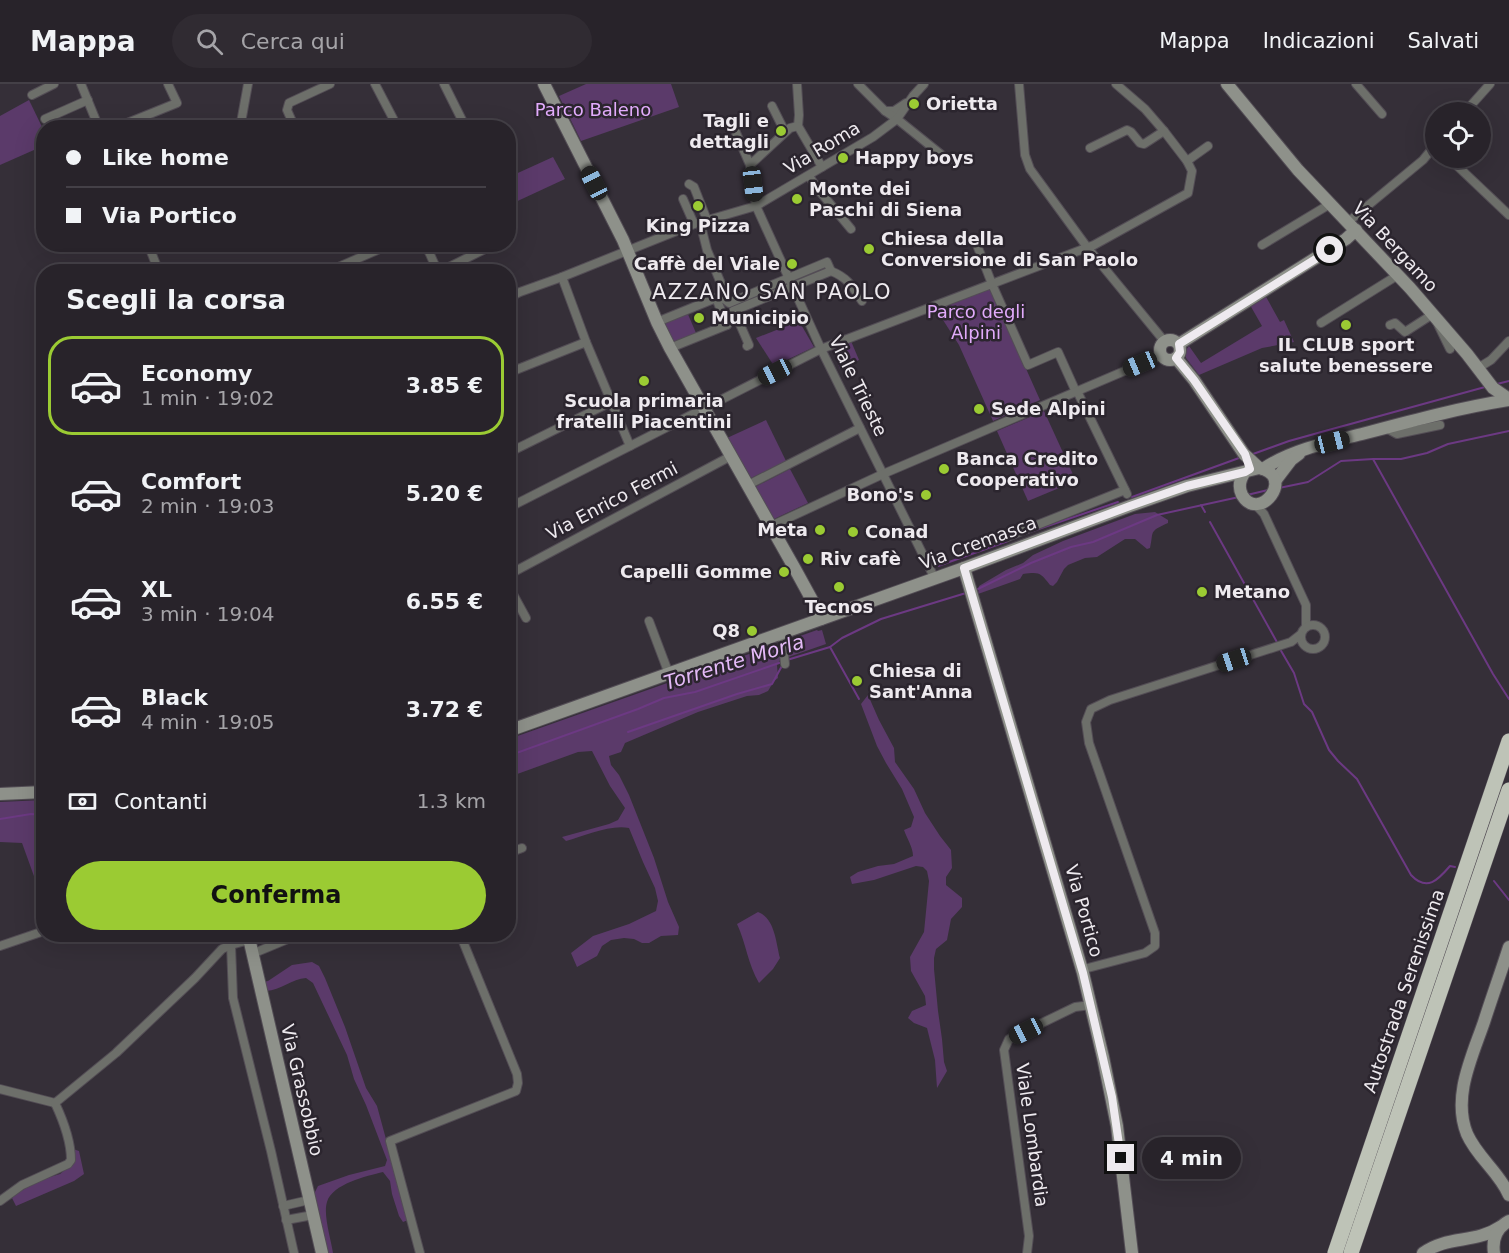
<!DOCTYPE html>
<html lang="it">
<head>
<meta charset="utf-8">
<style>
	body { margin:0; font-family:"DejaVu Sans",sans-serif; background:#302b32; color:#f1f3f6; height:100vh; display:flex; flex-direction:column; font-size:22px; white-space:nowrap }
	* { box-sizing:border-box; margin:0 }
	p { font-size:20px; color:#a5a4a8 }
	.icon { flex:none; width:33px; height:33px; fill:none; stroke:currentColor; stroke-width:2; stroke-linecap:round; stroke-linejoin:round }
	.map { position:relative; flex:1; overflow:hidden }
	.side { position:absolute; left:36px; top:180px; width:480px; height:678px; display:flex; flex-direction:column; background:#28232a; border-radius:24px; box-shadow:0 6px 24px #0002,0 0 0 2px #444047 }
	.side>* { flex:none }
	.hud { position:absolute; left:36px; top:36px; width:480px; height:132px; border-radius:24px; box-shadow:0 6px 24px #0002,0 0 0 2px #444047; display:grid; align-content:center; height:132px; padding:0 30px; background:#28232a }
	.buttons { position:absolute; left:1425px; top:18px; display:grid; gap:12px }
	.buttons a { display:grid; place-items:center; width:66px; height:66px; border-radius:50%; background:#28232a; box-shadow:0 6px 24px #0002,0 0 0 2px #444047; font-size:30px }
	.end { position:absolute; width:27px; height:27px; margin:-14px; border:8px solid #eeeaef; background:#111; box-shadow:0 0 0 3px #111 }
	.from { border-radius:50% }
	.bubble { position:absolute; height:42px; border-radius:21px; background:#28232a; box-shadow:0 6px 24px #0002,0 0 0 2px #444047; font-size:20px; font-weight:800; line-height:42px; text-align:center }
	.car { position:absolute; width:18px; height:36px; margin:-18px -9px; border-radius:8px; box-shadow:0 0 4px 2px #0007; background:linear-gradient(#222 24%,#8ab4d8 0 40%,#222 0 76%,#8ab4d8 0 86%,#222 0) }
	.hud b { display:flex; align-items:center; gap:21px; height:57px; font-size:22px }
	.hud b+b { border-top:2px solid #444047 }
	.hud i { width:15px; height:15px; background:#f1f3f6 }
	ul { padding:0; list-style:none }
	li { display:flex; align-items:center; gap:18px; height:99px; margin:0 12px 9px; padding:0 18px; border:3px solid transparent; border-radius:24px }
	li div { flex:1 }
	li b { display:block; font-size:22px }
	li em { font-style:normal; font-weight:800 }
	li.selected { border-color:#9bcb33 }
	li>.icon { width:54px; height:54px; stroke-width:1.5 }
	h2 { padding:0 30px; font-size:27px; line-height:72px }
	.pay { display:flex; align-items:center; gap:15px; height:66px; padding:0 30px; font-size:22px }
	.pay p { margin-inline-start:auto }
	.action { display:flex; gap:12px; margin-top:auto; padding:12px 30px }
	.action a { flex:1; height:69px; border-radius:36px; background:#9bcb33; color:#111; font-size:24px; font-weight:800; line-height:69px; text-align:center }
	header { display:flex; align-items:center; gap:36px; box-sizing:border-box; height:84px; padding:0 30px; background:#28232a; border-bottom:2px solid #444047 }
	header strong { font-size:28px }
	nav { display:flex; gap:33px; margin-inline-start:auto; font-size:21px }
	.search { width:420px; height:54px; background:#302b32; display:flex; align-items:center; gap:15px; box-sizing:border-box; padding:0 21px; border-radius:33px; color:#a5a4a8; font-size:22px }
	.map>svg:first-child { display:block }
	.green { fill:#5b3a6a }
	.lines { fill:none; stroke-linecap:round; stroke-linejoin:round }
	.stream { stroke:#6c3983; stroke-width:2 }
	.street-casing { stroke:#534d55; stroke-width:10 }
	.secondary-casing { stroke:#534d55; stroke-width:14 }
	.highway-casing { stroke:#534d55; stroke-width:16 }
	.street { stroke:#6d6f6a; stroke-width:8 }
	.secondary { stroke:#8e918a; stroke-width:12 }
	.highway { stroke:#bec3b7; stroke-width:15 }
	.route { stroke:#eeeaef; stroke-width:8 }
	.poi-dot { fill:#9bcb33; stroke:#2b252e; stroke-width:2 }
	.labels { text-anchor:middle; stroke-width:5; stroke-linejoin:round; paint-order:stroke }
	.poi-label { font-size:18px; font-weight:bold; fill:#eeeaef; stroke:#2b252e; text-anchor:start }
	.park-label { font-size:18px; fill:#e2abfc; stroke:#2b252e }
	.street-label { font-size:18px; fill:#eeeaef; stroke:#2b252e }
	.water-label { font-size:20px; font-style:italic; fill:#e4baf8; stroke:#2b252e }
	.quarter-label { font-size:21px; letter-spacing:1.5px; fill:#eeeaef; stroke:#2b252e }
</style>
</head>
<body>
<header>
<strong>Mappa</strong>
<div class="search"><svg class="icon" aria-label="search" viewBox="0 0 24 24"><circle cx="10" cy="10" r="6"/><path d="M15 15l6 6"/></svg>Cerca qui</div>
<nav><a>Mappa</a><a>Indicazioni</a><a>Salvati</a></nav>
</header>
<div class="map">
<svg width="1509" height="1169" viewBox="0 0 1509 1169">
	<rect width="100%" height="100%" fill="#352f38"/>
	<g class="green">
		<polygon points="586,0 671,0 679,23 581,57 559,12"/>
		<polygon points="29,16 43,45 43,62 0,81 0,32"/>
		<polygon points="553,73 565,95 509,121 509,93"/>
		<polygon points="990,204 1040,316 993,337 959,261 936,225"/>
		<polygon points="1265,211 1280,238 1284,236 1294,258 1262,264 1199,291 1186,274 1186,266 1189,262 1201,279 1262,242 1250,221"/>
		<polygon points="687,228 696,249 674,259 663,238"/>
		<polygon points="799,237 814,263 774,282 756,254"/>
		<polygon points="851,257 859,276 840,285 832,265"/>
		<polygon points="1044,327 1076,397 1028,417 997,347"/>
		<polygon points="766,336 786,377 751,394 727,354"/>
		<polygon points="790,385 808,419 774,435 755,403"/>
		<path d="M1155,428L1168,436V439C1148,448 1154,447 1150,464L1147,465L1135,455H1125L1097,473L1085,474L1068,481L1064,485L1057,498L1053,502L1050,501C1040,488 1039,488 1023,490L1020,495L978,510L979,502L1006,486L1023,479L1033,471L1063,457L1135,430Z"/>
		<path d="M817,546L818,547L822,546L826,560L780,576L777,581L778,594L774,597L768,607L759,611L747,612L698,628L625,659L621,668L609,672L611,681L619,691L629,711L654,774L668,818L679,843L678,851L661,852L649,859H642L634,855L624,854L611,856L602,862L597,872L577,883L571,869L593,852L629,840L656,827L658,817L655,804L643,778L629,744C611,740 584,752 566,757L562,753L609,740L618,736L625,724L610,702L592,667L578,668L509,693V655Z"/>
		<path d="M868,611L879,636L894,664L895,678L914,705L925,729L940,752L951,766L952,784L946,793V801L962,814V823L951,835L947,856L936,865L934,874V885L938,927L942,955L944,978L947,987L937,1004L935,976L927,944L914,939L908,934L912,927L926,921L925,912L911,887L910,873L924,848L929,797L927,787L923,783L916,782L874,796L852,800L850,793L858,788L878,782L894,780L913,772C913,763 907,755 904,746L911,743L914,733L902,705L886,679L877,662L861,620Z"/>
		<polygon points="43,716 43,754 34,755 43,777 43,817 22,759 0,758 0,718"/>
		<path d="M758,828C775,834 776,859 780,874L773,885L759,899C748,881 746,859 737,840Z"/>
		<path d="M312,878L319,882L325,894L345,943L366,1004L377,1022L408,1136L403,1138L399,1132L392,1110L390,1097L383,1088C367,1092 332,1100 327,1118C323,1131 331,1155 333,1169H327L314,1110L318,1102L349,1091L385,1082L387,1076L366,1021L354,995L347,971L313,899L306,894C292,895 281,906 266,907L263,898L268,897L292,881Z"/>
		<polygon points="73,1065 79,1067 84,1090 74,1097 16,1122 12,1114 25,1102 40,1096 60,1090 72,1080"/>
	</g>
	<g class="lines">
		<g class="stream">
			<polyline points="1497,300 1509,297"/>
			<polyline points="1253,370 1289,357 1325,347 1485,303"/>
			<polyline points="1373,375 1493,590 1509,615"/>
			<polyline points="1279,404 1308,398 1341,377 1373,375 1401,375 1427,369 1448,360 1509,347"/>
			<polyline points="1247,411 1268,406"/>
			<polyline points="1132,413 1239,374"/>
			<polyline points="1201,421 1205,428"/>
			<polyline points="1210,438 1278,560"/>
			<polyline points="1024,450 1118,418"/>
			<polyline points="938,482 1008,457"/>
			<polyline points="978,505 1031,479 1071,463 1093,458 1157,431 1239,413"/>
			<polyline points="830,563 859,615"/>
			<path d="M1280,565L1294,589L1304,620L1312,628L1329,666L1338,677L1357,695L1411,791C1427,808 1438,796 1450,782L1455,783"/>
			<polyline points="787,576 830,563 842,554 881,535 966,509"/>
			<polyline points="628,648 737,610 772,600 783,580"/>
			<polyline points="508,672 638,625 664,614 695,608 782,578"/>
			<polyline points="0,735 31,730 44,731"/>
			<polyline points="1494,797 1509,816"/>
		</g>
		<defs>
			<g id="street">
				<polyline points="81,0 99,44"/>
				<polyline points="375,0 398,44"/>
				<polyline points="444,0 466,44"/>
				<polyline points="797,0 799,31 798,42"/>
				<polyline points="858,0 885,27 894,27 906,19"/>
				<polyline points="1019,0 1025,71 1030,85 1087,163 1165,258"/>
				<polyline points="1356,0 1382,30"/>
				<polyline points="32,11 54,0"/>
				<polyline points="772,22 785,48"/>
				<polyline points="885,27 897,35 948,76"/>
				<polyline points="1465,28 1490,0"/>
				<polyline points="45,35 88,16"/>
				<polyline points="115,44 177,19 168,0"/>
				<polyline points="240,44 248,0"/>
				<polyline points="295,44 287,26 289,19 330,0"/>
				<polyline points="734,44 750,81"/>
				<polyline points="1090,64 1127,46 1131,48 1140,59 1144,60 1164,47"/>
				<polyline points="1449,74 1509,131"/>
				<polyline points="1187,77 1208,62"/>
				<polyline points="822,83 798,42 790,44 750,81 756,122 821,265 935,495"/>
				<polyline points="809,92 817,104 851,145"/>
				<polyline points="689,100 694,103 707,136"/>
				<polyline points="683,115 694,140"/>
				<polyline points="700,138 707,166 725,209 724,215"/>
				<polyline points="1348,138 1423,76 1436,60"/>
				<polyline points="148,160 159,188"/>
				<polyline points="422,160 429,168 438,188"/>
				<polyline points="977,161 992,200 1028,281 1058,268 1076,308"/>
				<polyline points="1262,161 1330,120"/>
				<path d="M831,187C848,194 852,202 862,217"/>
				<polyline points="327,188 391,160"/>
				<polyline points="427,188 436,183"/>
				<polyline points="439,188 493,161"/>
				<polyline points="562,193 586,258 630,362"/>
				<polyline points="508,214 520,208 562,193 694,140 756,122 873,53 897,35 913,12 924,0"/>
				<polyline points="716,214 727,241"/>
				<polyline points="731,234 739,238 749,261 747,262"/>
				<polyline points="657,238 716,214 724,215 729,219 827,178 831,187 733,227 731,234 727,241 670,264"/>
				<polyline points="1321,239 1398,191"/>
				<polyline points="1390,241 1395,239 1405,248 1433,230 1450,265"/>
				<polyline points="1478,284 1491,276 1509,257"/>
				<polyline points="508,289 586,258"/>
				<polyline points="1077,307 1127,410"/>
				<polyline points="1386,344 1397,350 1440,341"/>
				<polyline points="508,369 611,318"/>
				<polyline points="748,401 860,344"/>
				<polyline points="1254,419 1264,430 1306,521 1306,543"/>
				<polyline points="508,424 821,265 1094,161 1188,109 1192,87 1187,77 1164,47 1145,25 1116,0"/>
				<polyline points="771,442 883,390 1162,271"/>
				<polyline points="1007,453 1125,406"/>
				<polyline points="508,491 731,372"/>
				<polyline points="508,500 509,501"/>
				<polyline points="514,512 526,534"/>
				<polyline points="649,537 669,590"/>
				<circle cx="1313" cy="553" r="12"/>
				<polyline points="782,550 785,580"/>
				<polyline points="508,769 522,764"/>
				<polyline points="226,850 231,861 233,914 271,1067 294,1169"/>
				<polyline points="0,862 44,847"/>
				<polyline points="252,870 300,850"/>
				<polyline points="1083,889 1084,885 1145,869 1155,862 1155,849 1089,659 1086,638 1091,625 1110,616 1291,558 1300,551"/>
				<polyline points="0,1005 55,1019"/>
				<path d="M0,1117L22,1101L68,1080L71,1076C71,1057 63,1036 55,1019L116,969L195,894L222,865L231,861L249,856"/>
				<polyline points="283,1122 309,1116"/>
				<polyline points="286,1136 313,1131"/>
				<polyline points="420,1169 390,1057 516,1007 518,999 517,990 460,850"/>
				<polyline points="1027,1169 1029,1152 1004,966 1009,955 1075,923 1091,921"/>
			</g>
			<g id="secondary">
				<polyline points="544,0 623,156 657,238 670,264 795,485 818,527 821,535"/>
				<polyline points="1227,0 1298,86 1410,204 1467,270 1493,304 1509,315"/>
				<circle cx="1170" cy="266" r="10"/>
				<polyline points="1179,260 1346,155 1356,146"/>
				<polyline points="1176,274 1194,296 1244,370 1259,384"/>
				<path d="M1263,385C1291,366 1329,358 1362,350C1411,337 1459,324 1509,316"/>
				<polyline points="1275,397 1291,376 1299,370"/>
				<polyline points="964,484 1083,889 1103,973 1117,1042 1132,1169"/>
				<path d="M508,647L964,484L1130,422L1187,402L1259,384C1297,392 1259,440 1242,411C1238,403 1240,395 1245,388"/>
				<polyline points="0,710 44,708"/>
				<polyline points="248,850 322,1169"/>
				<path d="M1509,863C1501,888 1492,913 1484,938C1472,973 1452,1013 1467,1050C1477,1073 1499,1088 1509,1111"/>
				<path d="M1423,1169C1448,1151 1475,1160 1500,1143"/>
				<path d="M1494,1169C1492,1155 1496,1144 1509,1137"/>
			</g>
			<g id="highway">
				<polyline points="1335,1169 1509,657"/>
				<polyline points="1351,1169 1509,706"/>
			</g>
		</defs>
		<use href="#street" class="street-casing"/>
		<use href="#secondary" class="secondary-casing"/>
		<use href="#highway" class="highway-casing"/>
		<use href="#street" class="street"/>
		<use href="#secondary" class="secondary"/>
		<use href="#highway" class="highway"/>
	</g>
	<g class="lines">
		<polyline class="route" points="1121,1074 1112,1013 1083,889 964,484 1130,422 1187,402 1245,388 1250,385 1245,370 1194,296 1176,274 1180,268 1179,260 1330,166"/>
	</g>
	<g class="poi-dot">
		<circle cx="914" cy="20" r="6"/>
		<circle cx="781" cy="47" r="6"/>
		<circle cx="843" cy="74" r="6"/>
		<circle cx="797" cy="115" r="6"/>
		<circle cx="698" cy="122" r="6"/>
		<circle cx="869" cy="165" r="6"/>
		<circle cx="792" cy="180" r="6"/>
		<circle cx="699" cy="234" r="6"/>
		<circle cx="1346" cy="241" r="6"/>
		<circle cx="644" cy="297" r="6"/>
		<circle cx="979" cy="325" r="6"/>
		<circle cx="944" cy="385" r="6"/>
		<circle cx="926" cy="411" r="6"/>
		<circle cx="820" cy="446" r="6"/>
		<circle cx="853" cy="448" r="6"/>
		<circle cx="808" cy="475" r="6"/>
		<circle cx="784" cy="488" r="6"/>
		<circle cx="839" cy="503" r="6"/>
		<circle cx="1202" cy="508" r="6"/>
		<circle cx="752" cy="547" r="6"/>
		<circle cx="857" cy="597" r="6"/>
	</g>
	<g class="labels">
		<g class="poi-label">
			<text x="926" y="26">Orietta</text>
			<text x="769" y="43" text-anchor="end">Tagli e<tspan x="769" dy="21">dettagli</tspan></text>
			<text x="855" y="80">Happy boys</text>
			<text x="809" y="111">Monte dei<tspan x="809" dy="21">Paschi di Siena</tspan></text>
			<text x="698" y="148" text-anchor="middle">King Pizza</text>
			<text x="881" y="161">Chiesa della<tspan x="881" dy="21">Conversione di San Paolo</tspan></text>
			<text x="780" y="186" text-anchor="end">Caffè del Viale</text>
			<text x="711" y="240">Municipio</text>
			<text x="1346" y="267" text-anchor="middle">IL CLUB sport<tspan x="1346" dy="21">salute benessere</tspan></text>
			<text x="644" y="323" text-anchor="middle">Scuola primaria<tspan x="644" dy="21">fratelli Piacentini</tspan></text>
			<text x="991" y="331">Sede Alpini</text>
			<text x="956" y="381">Banca Credito<tspan x="956" dy="21">Cooperativo</tspan></text>
			<text x="914" y="417" text-anchor="end">Bono's</text>
			<text x="808" y="452" text-anchor="end">Meta</text>
			<text x="865" y="454">Conad</text>
			<text x="820" y="481">Riv cafè</text>
			<text x="772" y="494" text-anchor="end">Capelli Gomme</text>
			<text x="1214" y="514">Metano</text>
			<text x="839" y="529" text-anchor="middle">Tecnos</text>
			<text x="740" y="553" text-anchor="end">Q8</text>
			<text x="869" y="593">Chiesa di<tspan x="869" dy="21">Sant'Anna</tspan></text>
		</g>
		<g class="park-label">
			<text x="593" y="32">Parco Baleno</text>
			<text x="976" y="234">Parco degli<tspan x="976" dy="21">Alpini</tspan></text>
		</g>
		<g class="street-label">
			<text transform="translate(822 64) rotate(-31)" y="6">Via Roma</text>
			<text transform="translate(1395 163) rotate(47)" y="6">Via Bergamo</text>
			<text transform="translate(858 302) rotate(64)" y="6">Viale Trieste</text>
			<text transform="translate(612 417) rotate(-28)" y="6">Via Enrico Fermi</text>
			<text transform="translate(978 459) rotate(-20)" y="6">Via Cremasca</text>
			<text transform="translate(1084 827) rotate(74)" y="6">Via Portico</text>
			<text transform="translate(1404 907) rotate(-71)" y="6">Autostrada Serenissima</text>
			<text transform="translate(302 1006) rotate(77)" y="6">Via Grassobbio</text>
			<text transform="translate(1032 1051) rotate(82)" y="6">Viale Lombardia</text>
		</g>
		<g class="water-label">
			<text transform="translate(734 578) rotate(-17)" y="7">Torrente Morla</text>
		</g>
		<g class="quarter-label">
			<text x="772" y="215">AZZANO SAN PAOLO</text>
		</g>
	</g>
</svg>
<div class="buttons">
<a><svg class="icon" aria-label="locate" viewBox="0 0 24 24"><circle cx="12" cy="12" r="6"/><path d="M12 2v4M12 18v4M2 12h4M18 12h4"/></svg></a>
</div>
<i class="end from" style="left:1330px;top:166px"></i>
<i class="end" style="left:1121px;top:1074px"></i>
<div class="bubble" style="left:1142px;top:1053px;width:99px">4 min</div>
<i class="car" style="left:594px;top:99px;rotate:333deg"></i>
<i class="car" style="left:753px;top:100px;rotate:173deg"></i>
<i class="car" style="left:1140px;top:280px;rotate:247deg"></i>
<i class="car" style="left:775px;top:288px;rotate:243deg"></i>
<i class="car" style="left:1332px;top:358px;rotate:76deg"></i>
<i class="car" style="left:1234px;top:576px;rotate:252deg"></i>
<i class="car" style="left:1026px;top:947px;rotate:244deg"></i>
<div class="hud">
<b><i class="from"></i>Like home</b>
<b><i></i>Via Portico</b>
</div>
<section class="side">
<h2>Scegli la corsa</h2>
<ul>
<li class="selected"><svg class="icon" aria-label="car" viewBox="0 0 24 24"><path d="M5 17H2v-5l4-1 3-4h7l3 4 3 1v5h-3M9 17h6M6 11h13"/><circle cx="7" cy="17" r="2"/><circle cx="17" cy="17" r="2"/></svg><div><b>Economy</b><p>1 min · 19:02</p></div><em>3.85 €</em></li>
<li><svg class="icon" aria-label="car" viewBox="0 0 24 24"><path d="M5 17H2v-5l4-1 3-4h7l3 4 3 1v5h-3M9 17h6M6 11h13"/><circle cx="7" cy="17" r="2"/><circle cx="17" cy="17" r="2"/></svg><div><b>Comfort</b><p>2 min · 19:03</p></div><em>5.20 €</em></li>
<li><svg class="icon" aria-label="car" viewBox="0 0 24 24"><path d="M5 17H2v-5l4-1 3-4h7l3 4 3 1v5h-3M9 17h6M6 11h13"/><circle cx="7" cy="17" r="2"/><circle cx="17" cy="17" r="2"/></svg><div><b>XL</b><p>3 min · 19:04</p></div><em>6.55 €</em></li>
<li><svg class="icon" aria-label="car" viewBox="0 0 24 24"><path d="M5 17H2v-5l4-1 3-4h7l3 4 3 1v5h-3M9 17h6M6 11h13"/><circle cx="7" cy="17" r="2"/><circle cx="17" cy="17" r="2"/></svg><div><b>Black</b><p>4 min · 19:05</p></div><em>3.72 €</em></li>
</ul>
<div class="pay"><svg class="icon" aria-label="cash" viewBox="0 0 24 24"><path d="M3 7h18v10H3z"/><circle cx="12" cy="12" r="2"/></svg>Contanti<p>1.3 km</p></div>
<div class="action"><a>Conferma</a></div>
</section>
</div>
</body>
</html>
